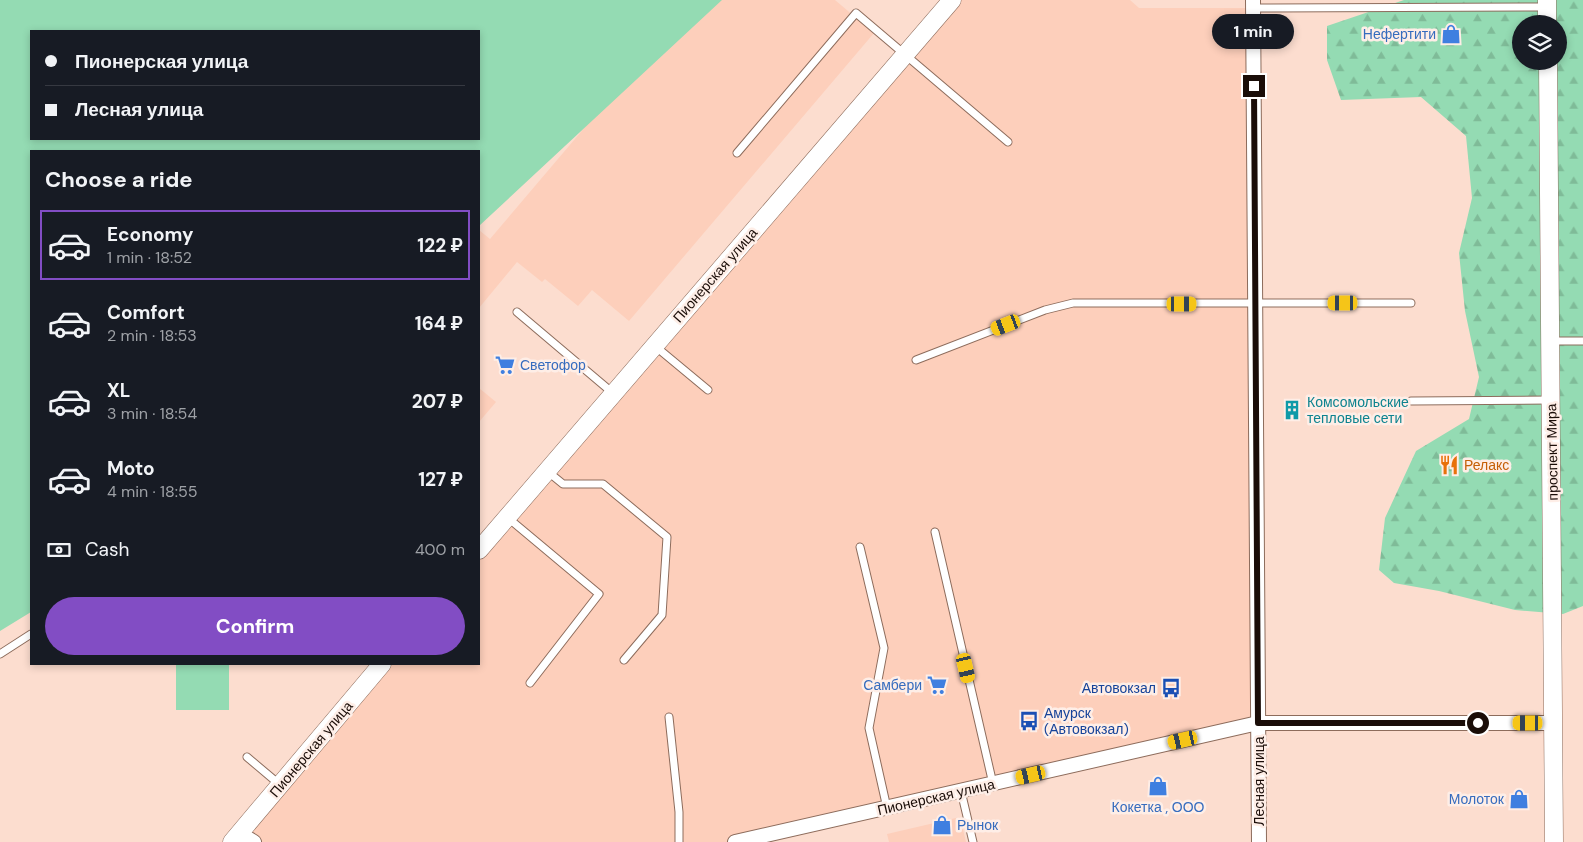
<!DOCTYPE html>
<html lang="en">
<head>
<meta charset="utf-8">
<style>
	body { margin:0; font-family:"DM Sans",sans-serif; background:#242831; color:#f1f3f6; height:100vh; display:flex; flex-direction:column; font-size:19px; white-space:nowrap }
	* { box-sizing:border-box; margin:0 }
	p { font-size:16px; color:#9ea1a6 }
	.icon { flex:none; width:28px; height:28px; fill:none; stroke:currentColor; stroke-width:2; stroke-linecap:round; stroke-linejoin:round }
	.map { position:relative; flex:1; overflow:hidden }
	.details { position:absolute; left:30px; top:150px; width:450px; height:515px; display:flex; flex-direction:column; background:#171b24; border-radius:0px; box-shadow:0 2px 8px #0003 }
	.details>* { flex:none }
	.guide { position:absolute; left:30px; top:30px; width:450px; height:110px; border-radius:0px; box-shadow:0 2px 8px #0003; display:grid; align-content:center; height:110px; padding:0 15px; background:#171b24 }
	.controls { position:absolute; left:1512px; top:15px; display:grid; gap:10px }
	.controls a { display:grid; place-items:center; width:55px; height:55px; border-radius:50%; background:#171b24; box-shadow:0 2px 8px #0003; font-size:25px }
	.end { position:absolute; width:22px; height:22px; margin:-11px; border:6px solid #1a0d08; background:#fff; box-shadow:0 0 0 2px #fff }
	.from { border-radius:50% }
	.bubble { position:absolute; height:35px; border-radius:18px; background:#171b24; box-shadow:0 2px 8px #0003; font-size:16px; font-weight:700; line-height:35px; text-align:center }
	.car { position:absolute; width:15px; height:30px; margin:-15px -8px; border-radius:6px; box-shadow:0 0 4px 1px #0007; background:linear-gradient(#f5c518 24%,#345 0 40%,#f5c518 0 76%,#345 0 86%,#f5c518 0) }
	.guide b { display:flex; align-items:center; gap:18px; height:48px; font-size:19px }
	.guide b+b { border-top:1px solid #363941 }
	.guide i { width:12px; height:12px; background:#f1f3f6 }
	ul { padding:0; list-style:none }
	li { display:flex; align-items:center; gap:15px; height:70px; margin:0 10px 8px; padding:0 5px; border:2px solid transparent; border-radius:0px }
	li div { flex:1 }
	li b { display:block; font-size:19px }
	li em { font-style:normal; font-weight:700 }
	li.current { border-color:#824dc4 }
	li>.icon { width:45px; height:45px; stroke-width:1.5 }
	h2 { padding:0 15px; font-size:22px; line-height:60px }
	.pay { display:flex; align-items:center; gap:12px; height:55px; padding:0 15px; font-size:19px }
	.pay p { margin-inline-start:auto }
	.button { display:flex; gap:10px; margin-top:auto; padding:10px 15px }
	.button a { flex:1; height:58px; border-radius:30px; background:#824dc4; color:#fff; font-size:20px; font-weight:700; line-height:58px; text-align:center }
	.map>svg:first-child { display:block }
	.built { fill:#fdcfbb }
	.green { fill:#94dbb3; fill-rule:evenodd }
	.forest { fill:url(#forest-firs); fill-rule:evenodd }
	.lines { fill:none; stroke-linecap:round; stroke-linejoin:round }
	.service-casing { stroke:#8d6c5c; stroke-width:9 }
	.minor-casing { stroke:#8d6c5c; stroke-width:16 }
	.tertiary-casing { stroke:#8d6c5c; stroke-width:19 }
	.service { stroke:#fff; stroke-width:7 }
	.minor { stroke:#fff; stroke-width:14 }
	.tertiary { stroke:#fff; stroke-width:18 }
	.route { stroke:#1a0d08; stroke-width:6 }
	.labels { text-anchor:middle; stroke-width:5; stroke-linejoin:round; paint-order:stroke }
	.shop-label { font-size:14px; fill:#366cbe; stroke:#feeee7; text-anchor:end }
	.street-label { font-size:14px; fill:#1a0d08; stroke:#feeee7 }
	.culture-label { font-size:14px; fill:#0d838f; stroke:#feeee7; text-anchor:start }
	.food-label { font-size:14px; fill:#c56008; stroke:#feeee7; text-anchor:start }
	.transit-label { font-size:14px; fill:#164399; stroke:#feeee7; text-anchor:end }
</style>
</head>
<body>
<div class="map">
<svg width="1583" height="842" viewBox="0 0 1583 842">
	<defs>
		<pattern id="forest-firs" width="22" height="20" patternUnits="userSpaceOnUse" patternTransform="scale(1.25)"><rect width="22" height="20" fill="#94dbb3"/><path d="M5 1l3.5 6h-7zM16 11l3.5 6h-7z" fill="#7fbb98"/></pattern>
	</defs>
	<rect width="100%" height="100%" fill="#fcddcf"/>
	<g class="built">
		<polygon points="693,0 835,0 874,33 629,321 592,290 578,306 545,279 542,282 517,262 479,308 479,230 490,239"/>
		<polygon points="952,0 1130,0 1139,8 1253,8 1258,723 735,842 254,842 243,837 382,664 479,664 479,550"/>
		<polygon points="479,388 496,402 479,422"/>
		<polygon points="960,817 966,842 889,842 887,834"/>
	</g>
	<g class="green">
		<path d="M0,0H722L479,226V151H31V612L0,631ZM31,31H479V139H31Z"/>
		<rect x="176" y="664" width="53" height="46"/>
	</g>
	<path class="forest" d="M1404,0H1583V606L1563,614L1515,610L1439,591L1394,583L1379,570L1385,518L1416,451L1469,419L1479,377L1465,311L1459,253L1472,198L1466,136L1421,97L1341,100L1327,60V26ZM1521,24H1559V61H1521Z"/>
	<g class="lines">
		<defs>
			<g id="service">
				<polyline points="1253,8 1547,7"/>
				<polyline points="737,153 856,13 1008,142"/>
				<polyline points="517,312 614,394"/>
				<polyline points="1551,341 1583,341"/>
				<polyline points="655,346 708,390"/>
				<polyline points="916,360 1045,310 1073,303 1411,303"/>
				<polyline points="1411,401 1550,400"/>
				<polyline points="547,471 563,484 603,484 667,537 662,615 624,660"/>
				<polyline points="508,518 599,594 530,683"/>
				<polyline points="935,532 993,784"/>
				<polyline points="860,547 884,648 869,728 887,808"/>
				<polyline points="0,654 31,634"/>
				<polyline points="669,717 679,812 679,842"/>
				<polyline points="247,757 279,784"/>
				<polyline points="961,791 973,842"/>
			</g>
			<g id="minor">
				<polyline points="1253,0 1259,842"/>
				<polyline points="239,833 254,842"/>
				<polyline points="735,842 1258,723 1554,723"/>
			</g>
			<g id="tertiary">
				<polyline points="1547,0 1547,24"/>
				<polyline points="1548,61 1554,842"/>
				<polyline points="479,550 952,0"/>
				<polyline points="232,842 382,664"/>
			</g>
		</defs>
		<use href="#service" class="service-casing"/>
		<use href="#minor" class="minor-casing"/>
		<use href="#tertiary" class="tertiary-casing"/>
		<use href="#service" class="service"/>
		<use href="#minor" class="minor"/>
		<use href="#tertiary" class="tertiary"/>
	</g>
	<g class="lines">
		<polyline class="route" points="1254,86 1258,723 1478,723"/>
	</g>
	<defs>
		<symbol id="shop-bare" viewBox="-9 -9 18 18"><path d="M-5-2.5h2.3a2.7 3.5 0 0 1 5.4 0H5L5.5 6h-11ZM-1.5-2.5h3a1.5 2.3 0 0 0-3 0Z" fill="#3f7fe0" stroke="#feeee7" stroke-width="2.5" paint-order="stroke"/></symbol>
		<symbol id="supermarket-bare" viewBox="-9 -9 18 18"><path d="M-6-5.5h2.5l.6 2H6L4.5 2H-2.5L-4.4-4H-6ZM-1.5 3.2a1.3 1.3 0 1 0 .1 0ZM3 3.2a1.3 1.3 0 1 0 .1 0Z" fill="#3f7fe0" stroke="#feeee7" stroke-width="2.5" paint-order="stroke"/></symbol>
		<symbol id="building-bare" viewBox="-9 -9 18 18"><path d="M-4-6H4V6H1V3H-1V6H-4ZM-2.5-4.3h1.7v1.8h-1.7ZM.8-4.3h1.7v1.8H.8ZM-2.5-1h1.7V.8h-1.7ZM.8-1h1.7V.8H.8Z" fill="#0f9aa8" stroke="#feeee7" stroke-width="2.5" paint-order="stroke"/></symbol>
		<symbol id="restaurant-bare" viewBox="-9 -9 18 18"><path d="M-5-6h1v4h1v-4h1v4h1v-4h1v5L-1.5 .5V6h-2V.5L-5-1ZM5-6V6H3V1.5H1.5Q1.5-4 5-6Z" fill="#e8710a" stroke="#feeee7" stroke-width="2.5" paint-order="stroke"/></symbol>
		<symbol id="bus-bare" viewBox="-9 -9 18 18"><path d="M-5-6H5V4H4V6H2V4H-2V6H-4V4H-5ZM-3.5-4V0h7V-4ZM-3.5 1.2v1.5H-2V1.2ZM2 1.2v1.5H3.5V1.2Z" fill="#1a4fb4" stroke="#feeee7" stroke-width="2.5" paint-order="stroke"/></symbol>
	</defs>
	<g fill-rule="evenodd">
		<use href="#shop-bare" x="1437" y="20" width="28" height="28"/>
		<use href="#supermarket-bare" x="491" y="351" width="28" height="28"/>
		<use href="#building-bare" x="1278" y="396" width="28" height="28"/>
		<use href="#restaurant-bare" x="1435" y="451" width="28" height="28"/>
		<use href="#supermarket-bare" x="923" y="671" width="28" height="28"/>
		<use href="#bus-bare" x="1157" y="674" width="28" height="28"/>
		<use href="#bus-bare" x="1015" y="707" width="28" height="28"/>
		<use href="#shop-bare" x="1144" y="772" width="28" height="28"/>
		<use href="#shop-bare" x="1505" y="785" width="28" height="28"/>
		<use href="#shop-bare" x="928" y="811" width="28" height="28"/>
	</g>
	<g class="labels">
		<g class="shop-label">
			<text x="1436" y="39">Нефертити</text>
			<text x="520" y="370" text-anchor="start">Светофор</text>
			<text x="922" y="690">Самбери</text>
			<text x="1504" y="804">Молоток</text>
			<text x="1158" y="812" text-anchor="middle">Кокетка , ООО</text>
			<text x="957" y="830" text-anchor="start">Рынок</text>
		</g>
		<g class="street-label">
			<text transform="translate(715 275) rotate(-49)" y="5">Пионерская улица</text>
			<text transform="translate(1552 452) rotate(-91)" y="5">проспект Мира</text>
			<text transform="translate(311 749) rotate(-50)" y="5">Пионерская улица</text>
			<text transform="translate(1259 781) rotate(-90)" y="5">Лесная улица</text>
			<text transform="translate(936 797) rotate(-13)" y="5">Пионерская улица</text>
		</g>
		<g class="culture-label">
			<text x="1307" y="407">Комсомольские<tspan x="1307" dy="16">тепловые сети</tspan></text>
		</g>
		<g class="food-label">
			<text x="1464" y="470">Релакс</text>
		</g>
		<g class="transit-label">
			<text x="1156" y="693">Автовокзал</text>
			<text x="1044" y="718" text-anchor="start">Амурск<tspan x="1044" dy="16">(Автовокзал)</tspan></text>
		</g>
	</g>
</svg>
<div class="controls">
<a><svg class="icon" aria-label="layers" viewBox="0 0 24 24"><path d="M12 4l9 5-9 5-9-5zM3 14l9 5 9-5"/></svg></a>
</div>
<i class="end from" style="left:1478px;top:723px"></i>
<i class="end" style="left:1254px;top:86px"></i>
<div class="bubble" style="left:1212px;top:14px;width:82px">1 min</div>
<i class="car" style="left:1343px;top:303px;rotate:270deg"></i>
<i class="car" style="left:1182px;top:304px;rotate:90deg"></i>
<i class="car" style="left:1006px;top:325px;rotate:249deg"></i>
<i class="car" style="left:966px;top:668px;rotate:167deg"></i>
<i class="car" style="left:1528px;top:723px;rotate:270deg"></i>
<i class="car" style="left:1183px;top:740px;rotate:257deg"></i>
<i class="car" style="left:1031px;top:775px;rotate:257deg"></i>
<div class="guide">
<b><i class="from"></i>Пионерская улица</b>
<b><i></i>Лесная улица</b>
</div>
<section class="details">
<h2>Choose a ride</h2>
<ul>
<li class="current"><svg class="icon" aria-label="car" viewBox="0 0 24 24"><path d="M5 17H2v-5l4-1 3-4h7l3 4 3 1v5h-3M9 17h6M6 11h13"/><circle cx="7" cy="17" r="2"/><circle cx="17" cy="17" r="2"/></svg><div><b>Economy</b><p>1 min · 18:52</p></div><em>122 ₽</em></li>
<li><svg class="icon" aria-label="car" viewBox="0 0 24 24"><path d="M5 17H2v-5l4-1 3-4h7l3 4 3 1v5h-3M9 17h6M6 11h13"/><circle cx="7" cy="17" r="2"/><circle cx="17" cy="17" r="2"/></svg><div><b>Comfort</b><p>2 min · 18:53</p></div><em>164 ₽</em></li>
<li><svg class="icon" aria-label="car" viewBox="0 0 24 24"><path d="M5 17H2v-5l4-1 3-4h7l3 4 3 1v5h-3M9 17h6M6 11h13"/><circle cx="7" cy="17" r="2"/><circle cx="17" cy="17" r="2"/></svg><div><b>XL</b><p>3 min · 18:54</p></div><em>207 ₽</em></li>
<li><svg class="icon" aria-label="car" viewBox="0 0 24 24"><path d="M5 17H2v-5l4-1 3-4h7l3 4 3 1v5h-3M9 17h6M6 11h13"/><circle cx="7" cy="17" r="2"/><circle cx="17" cy="17" r="2"/></svg><div><b>Moto</b><p>4 min · 18:55</p></div><em>127 ₽</em></li>
</ul>
<div class="pay"><svg class="icon" aria-label="cash" viewBox="0 0 24 24"><path d="M3 7h18v10H3z"/><circle cx="12" cy="12" r="2"/></svg>Cash<p>400 m</p></div>
<div class="button"><a>Confirm</a></div>
</section>
</div>
</body>
</html>
